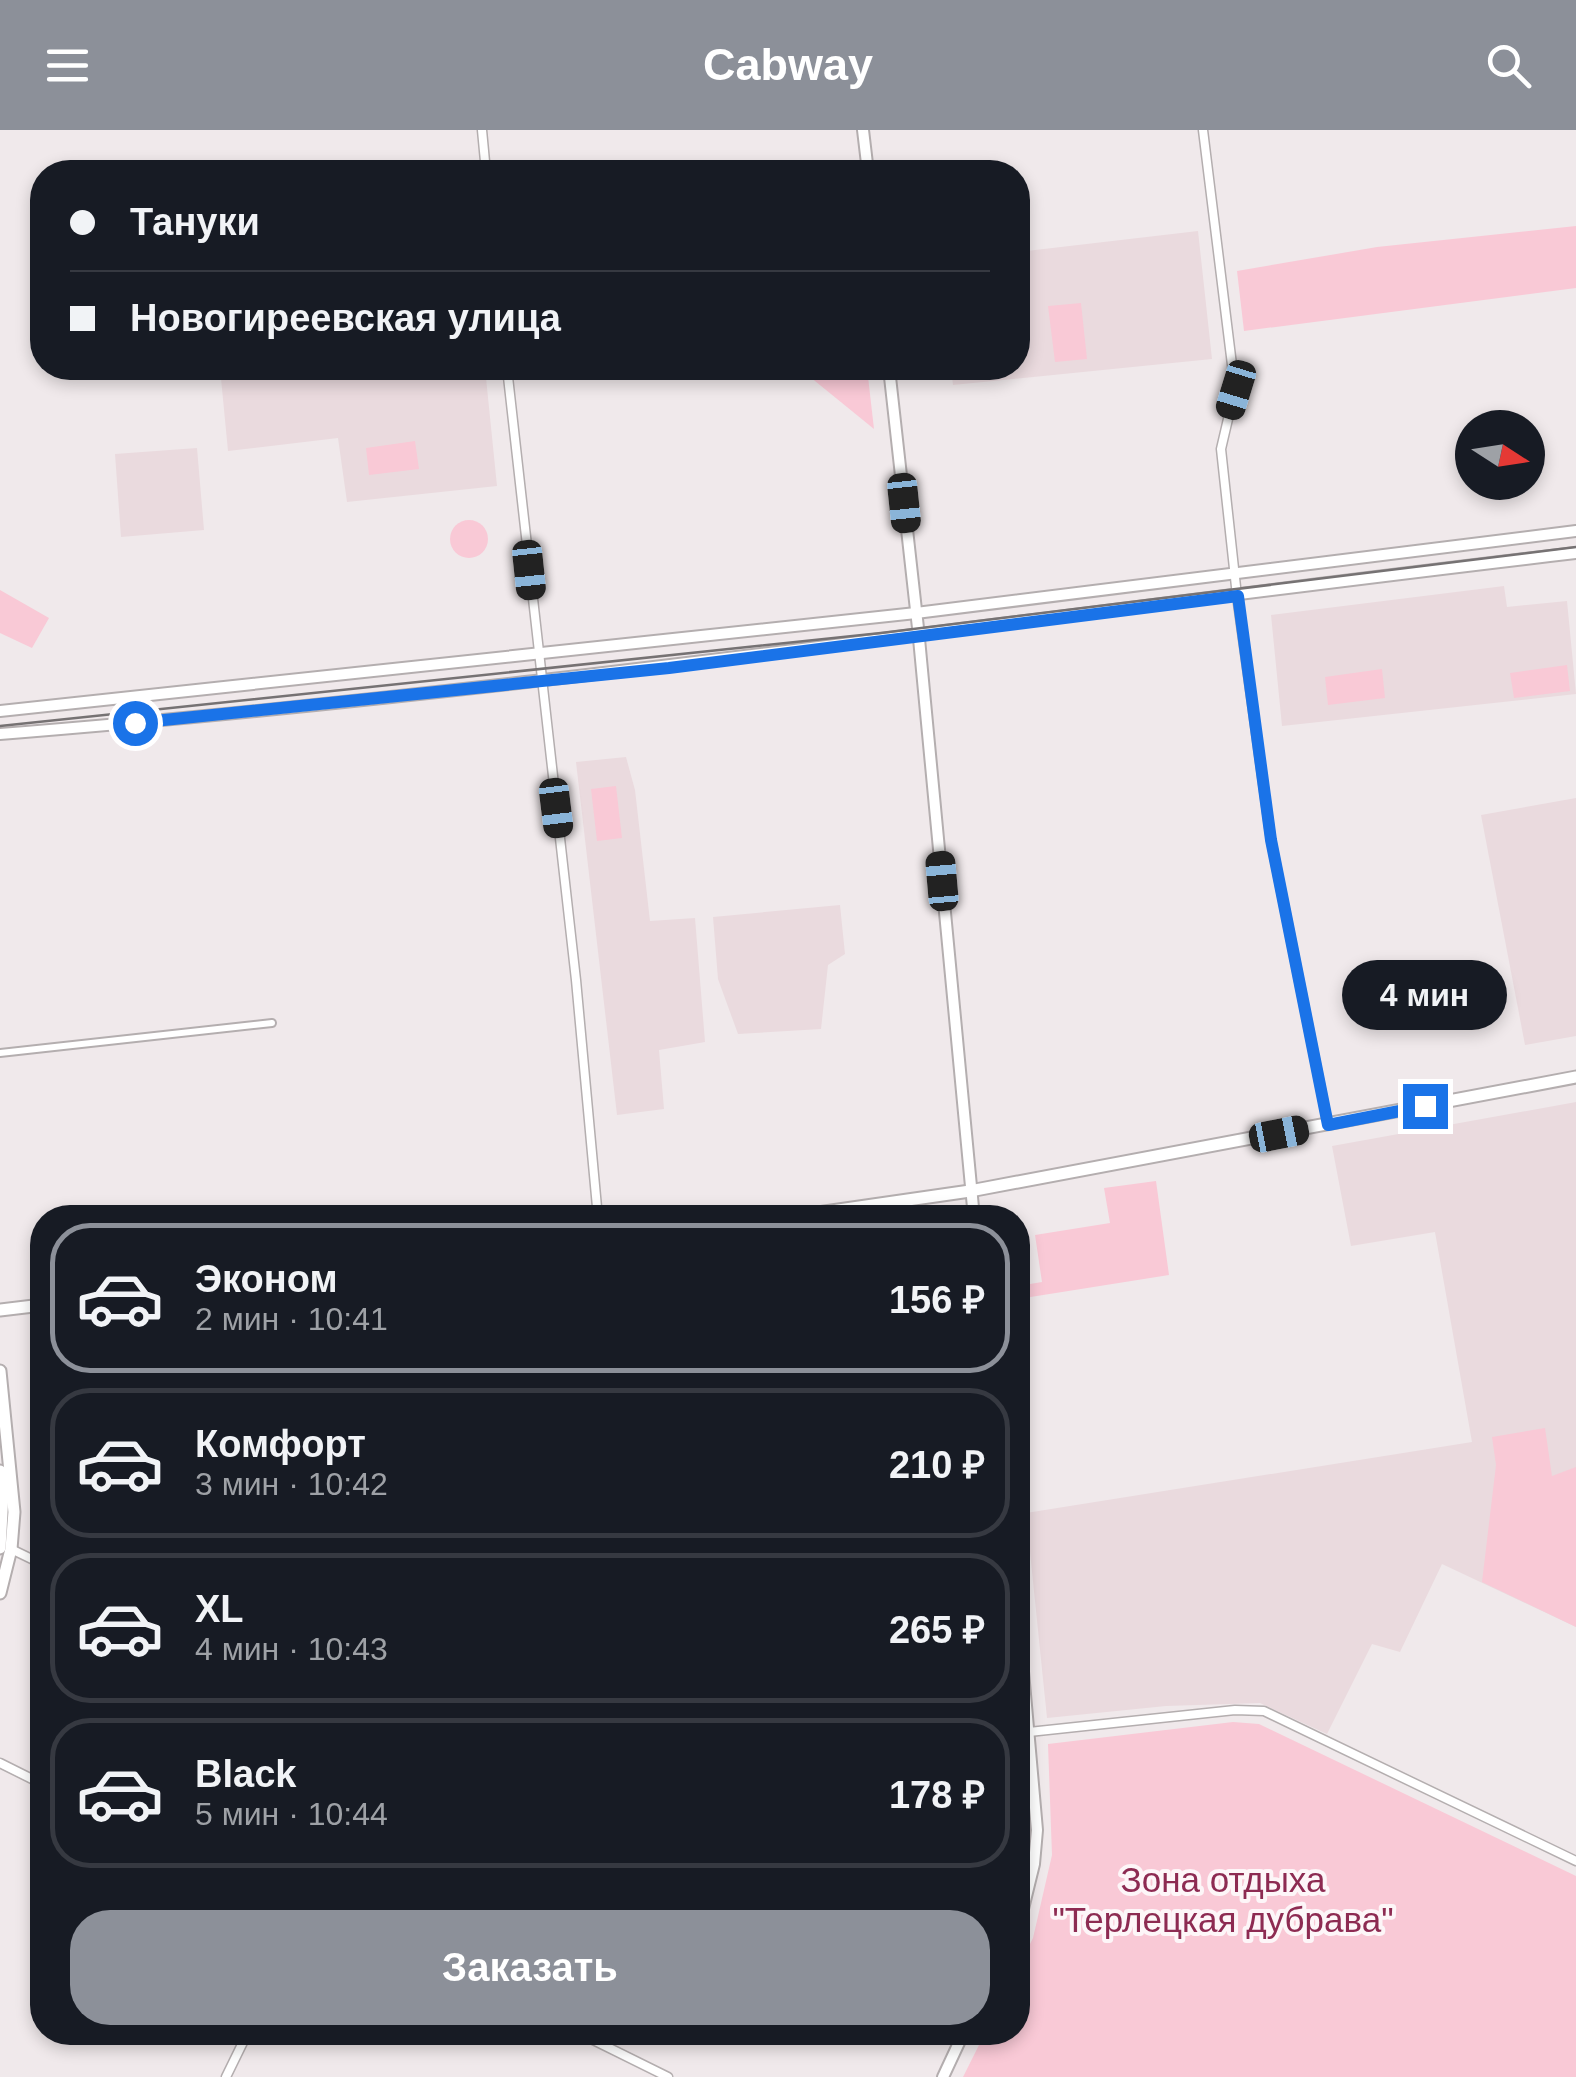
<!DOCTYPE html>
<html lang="ru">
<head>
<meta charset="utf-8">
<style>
	body { margin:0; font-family:Helvetica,sans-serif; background:#242831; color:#f1f3f6; height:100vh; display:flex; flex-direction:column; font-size:38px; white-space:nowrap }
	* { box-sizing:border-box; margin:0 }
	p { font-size:32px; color:#9ea1a6 }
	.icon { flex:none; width:55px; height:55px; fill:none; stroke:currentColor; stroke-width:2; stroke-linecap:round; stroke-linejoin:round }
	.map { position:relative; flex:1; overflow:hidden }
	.sheet { position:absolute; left:30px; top:1075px; width:1000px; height:840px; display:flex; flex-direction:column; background:#171b24; border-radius:40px; box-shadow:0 5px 15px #0003 }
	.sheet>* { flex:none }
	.banner { position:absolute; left:30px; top:30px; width:1000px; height:220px; border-radius:40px; box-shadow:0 5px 15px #0003; display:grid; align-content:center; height:220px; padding:0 40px; background:#171b24 }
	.needle { width:65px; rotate:102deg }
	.fabs { position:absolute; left:1455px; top:280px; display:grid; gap:20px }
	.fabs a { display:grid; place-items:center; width:90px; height:90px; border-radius:50%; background:#171b24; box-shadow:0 5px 15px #0003; font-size:50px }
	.end { position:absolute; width:45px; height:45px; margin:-22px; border:12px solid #1a73e8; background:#fff; box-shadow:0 0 0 5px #fff }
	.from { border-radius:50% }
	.bubble { position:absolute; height:70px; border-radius:35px; background:#171b24; box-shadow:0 5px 15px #0003; font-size:32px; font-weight:700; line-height:70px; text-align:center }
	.car { position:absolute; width:30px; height:60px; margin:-30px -15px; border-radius:12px; box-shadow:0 0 8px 2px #0007; background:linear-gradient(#222 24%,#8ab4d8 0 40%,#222 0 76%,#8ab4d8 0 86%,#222 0) }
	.banner b { display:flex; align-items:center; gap:35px; height:95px; font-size:38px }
	.banner b+b { border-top:2px solid #363941 }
	.banner i { width:25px; height:25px; background:#f1f3f6 }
	ul { padding:18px 0 0; list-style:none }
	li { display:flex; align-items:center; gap:30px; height:150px; margin:0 20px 15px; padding:0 20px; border:5px solid #363941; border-radius:40px }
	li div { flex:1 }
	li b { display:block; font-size:38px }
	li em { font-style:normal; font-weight:700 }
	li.on { border-color:#8c9099 }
	li>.icon { width:90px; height:90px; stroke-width:1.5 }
	.cta { display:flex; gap:20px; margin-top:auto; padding:20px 40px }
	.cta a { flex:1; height:115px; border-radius:40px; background:#8c9099; color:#fff; font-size:40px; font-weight:700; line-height:115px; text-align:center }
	header { display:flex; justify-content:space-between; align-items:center; height:130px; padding:0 40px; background:#8c9099; color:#fff; font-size:45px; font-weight:700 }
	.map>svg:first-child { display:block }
	.built { fill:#eadade }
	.green { fill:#f9c9d6 }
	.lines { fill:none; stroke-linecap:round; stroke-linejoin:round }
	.pedestrian-casing { stroke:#b4aeaf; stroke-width:10 }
	.minor-casing { stroke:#b4aeaf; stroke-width:11 }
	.tertiary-casing { stroke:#b4aeaf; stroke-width:14 }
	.secondary-casing { stroke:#b4aeaf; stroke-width:15 }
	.pedestrian { stroke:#fff; stroke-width:6 }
	.minor { stroke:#fff; stroke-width:8 }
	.tertiary { stroke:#fff; stroke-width:10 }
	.secondary { stroke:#fff; stroke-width:11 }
	.tram { stroke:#767273; stroke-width:2.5 }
	.route { stroke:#1a73e8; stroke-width:12 }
	.labels { text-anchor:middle; stroke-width:8; stroke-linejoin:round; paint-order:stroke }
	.park-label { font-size:35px; fill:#8d2b52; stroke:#fdf6f8 }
</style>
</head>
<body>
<header><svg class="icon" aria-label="menu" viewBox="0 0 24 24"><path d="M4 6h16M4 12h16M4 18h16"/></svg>Cabway<svg class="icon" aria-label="search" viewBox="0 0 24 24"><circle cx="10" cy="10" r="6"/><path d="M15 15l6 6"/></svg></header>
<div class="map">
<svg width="1576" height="1947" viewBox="0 0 1576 1947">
	<rect width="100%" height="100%" fill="#f0e9eb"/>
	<g class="built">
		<polygon points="1198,101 1212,229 953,255 951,238 1018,238 1018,122"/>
		<polygon points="220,238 485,238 497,356 347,372 338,308 228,321"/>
		<polygon points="197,318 204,400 121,407 115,324"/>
		<polygon points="1504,456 1507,477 1567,471 1576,564 1282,596 1271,485"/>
		<polygon points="626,627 635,660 650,791 695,788 705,912 659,920 664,979 617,985 576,632"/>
		<polygon points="1576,668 1576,906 1525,915 1481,685"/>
		<polygon points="840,775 845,824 828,835 821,899 738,904 718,849 713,787"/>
		<polygon points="1576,972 1576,1497 1442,1434 1400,1522 1372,1514 1327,1604 1260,1573 1166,1576 1047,1588 1026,1383 1472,1312 1435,1102 1351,1116 1332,1016"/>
	</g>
	<g class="green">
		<polygon points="1576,96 1576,158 1244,201 1237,141 1377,117"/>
		<polygon points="1081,173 1087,229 1055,232 1048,176"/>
		<polygon points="799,238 867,238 874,299"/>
		<polygon points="415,311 419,339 369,345 366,318"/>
		<circle cx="469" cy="409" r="19"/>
		<polygon points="0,460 49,488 32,518 0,503"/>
		<polygon points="1567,535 1570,561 1514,568 1510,543"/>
		<polygon points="1382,539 1385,568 1328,575 1325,547"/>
		<polygon points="616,656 622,708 597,711 591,659"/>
		<polygon points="1156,1051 1169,1145 1018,1169 1018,1156 1042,1152 1035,1105 1110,1093 1104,1058"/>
		<polygon points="1545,1298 1552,1346 1576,1337 1576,1497 1482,1452 1496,1335 1492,1307"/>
		<polygon points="1233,1592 1259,1594 1576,1746 1576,1947 963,1947 985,1903 1018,1902 1018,1838 1033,1808 1052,1725 1048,1614"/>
	</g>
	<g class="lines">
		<defs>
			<polyline id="pedestrian" points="0,923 272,893"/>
			<g id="minor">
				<polyline points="482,0 486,42"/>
				<polyline points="1203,0 1235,259 1221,319 1237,466 1271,710 1328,995"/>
				<polyline points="507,238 576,850 598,1088"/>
				<polyline points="11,1419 42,1434"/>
				<polyline points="1029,1602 1235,1580 1264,1581 1576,1731"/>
				<polyline points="0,1633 42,1654"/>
				<polyline points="577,1902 668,1947"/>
				<polyline points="226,1947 248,1902"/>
			</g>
			<g id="tertiary">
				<polyline points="863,0 868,42"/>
				<polyline points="889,238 918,498 974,1088"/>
				<polyline points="0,581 916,483 1576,401"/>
				<path d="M0,604C528,562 1051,484 1576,423"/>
				<polyline points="1018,1485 1037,1700 1034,1734 1018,1799"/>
				<polyline points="943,1947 964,1902"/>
			</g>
			<g id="secondary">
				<polyline points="783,1088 970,1061 1576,947"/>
				<polyline points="0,1180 42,1175"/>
				<polyline points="0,1241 14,1382 11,1419 0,1463"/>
				<polyline points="0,1341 3,1363 0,1418"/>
			</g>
		</defs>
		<use href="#pedestrian" class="pedestrian-casing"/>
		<use href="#minor" class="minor-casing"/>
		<use href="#tertiary" class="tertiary-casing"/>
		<use href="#secondary" class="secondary-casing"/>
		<use href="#pedestrian" class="pedestrian"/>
		<use href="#minor" class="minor"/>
		<use href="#tertiary" class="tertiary"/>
		<use href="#secondary" class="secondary"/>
		<polyline class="tram" points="0,596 881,503 1576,417"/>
	</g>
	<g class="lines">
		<polyline class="route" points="135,593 669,538 1238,466 1271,710 1328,995 1425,976"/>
	</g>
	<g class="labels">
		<g class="park-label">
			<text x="1223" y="1762">Зона отдыха<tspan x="1223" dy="40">"Терлецкая дубрава"</tspan></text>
		</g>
	</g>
</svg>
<div class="fabs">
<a><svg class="needle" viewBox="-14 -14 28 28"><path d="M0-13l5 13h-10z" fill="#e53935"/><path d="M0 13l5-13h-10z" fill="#9ea1a6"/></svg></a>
</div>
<i class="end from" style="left:135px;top:593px"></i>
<i class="end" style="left:1425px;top:976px"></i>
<div class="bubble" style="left:1342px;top:830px;width:165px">4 мин</div>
<i class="car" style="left:1236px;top:260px;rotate:197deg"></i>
<i class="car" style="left:904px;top:373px;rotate:174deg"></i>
<i class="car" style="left:529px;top:440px;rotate:174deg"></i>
<i class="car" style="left:556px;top:678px;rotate:173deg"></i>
<i class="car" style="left:942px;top:751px;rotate:355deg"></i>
<i class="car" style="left:1279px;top:1004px;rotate:79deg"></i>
<div class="banner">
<b><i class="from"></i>Тануки</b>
<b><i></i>Новогиреевская улица</b>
</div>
<section class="sheet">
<ul>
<li class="on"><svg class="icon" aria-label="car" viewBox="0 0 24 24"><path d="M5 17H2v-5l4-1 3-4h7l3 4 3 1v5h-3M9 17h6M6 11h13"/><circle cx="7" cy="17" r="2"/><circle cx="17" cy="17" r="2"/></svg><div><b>Эконом</b><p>2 мин · 10:41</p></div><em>156 ₽</em></li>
<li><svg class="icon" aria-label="car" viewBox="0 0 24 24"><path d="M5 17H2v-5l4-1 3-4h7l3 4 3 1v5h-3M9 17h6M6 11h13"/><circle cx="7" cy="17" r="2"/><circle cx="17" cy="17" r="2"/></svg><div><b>Комфорт</b><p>3 мин · 10:42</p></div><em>210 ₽</em></li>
<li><svg class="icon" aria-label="car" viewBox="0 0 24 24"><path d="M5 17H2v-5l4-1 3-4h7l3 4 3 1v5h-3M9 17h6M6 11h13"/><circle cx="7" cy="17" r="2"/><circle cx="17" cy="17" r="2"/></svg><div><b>XL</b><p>4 мин · 10:43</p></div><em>265 ₽</em></li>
<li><svg class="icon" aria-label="car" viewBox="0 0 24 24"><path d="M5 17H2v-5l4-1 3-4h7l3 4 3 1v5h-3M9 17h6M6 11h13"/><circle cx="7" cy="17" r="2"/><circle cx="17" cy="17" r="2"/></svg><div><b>Black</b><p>5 мин · 10:44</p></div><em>178 ₽</em></li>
</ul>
<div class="cta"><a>Заказать</a></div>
</section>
</div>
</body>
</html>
